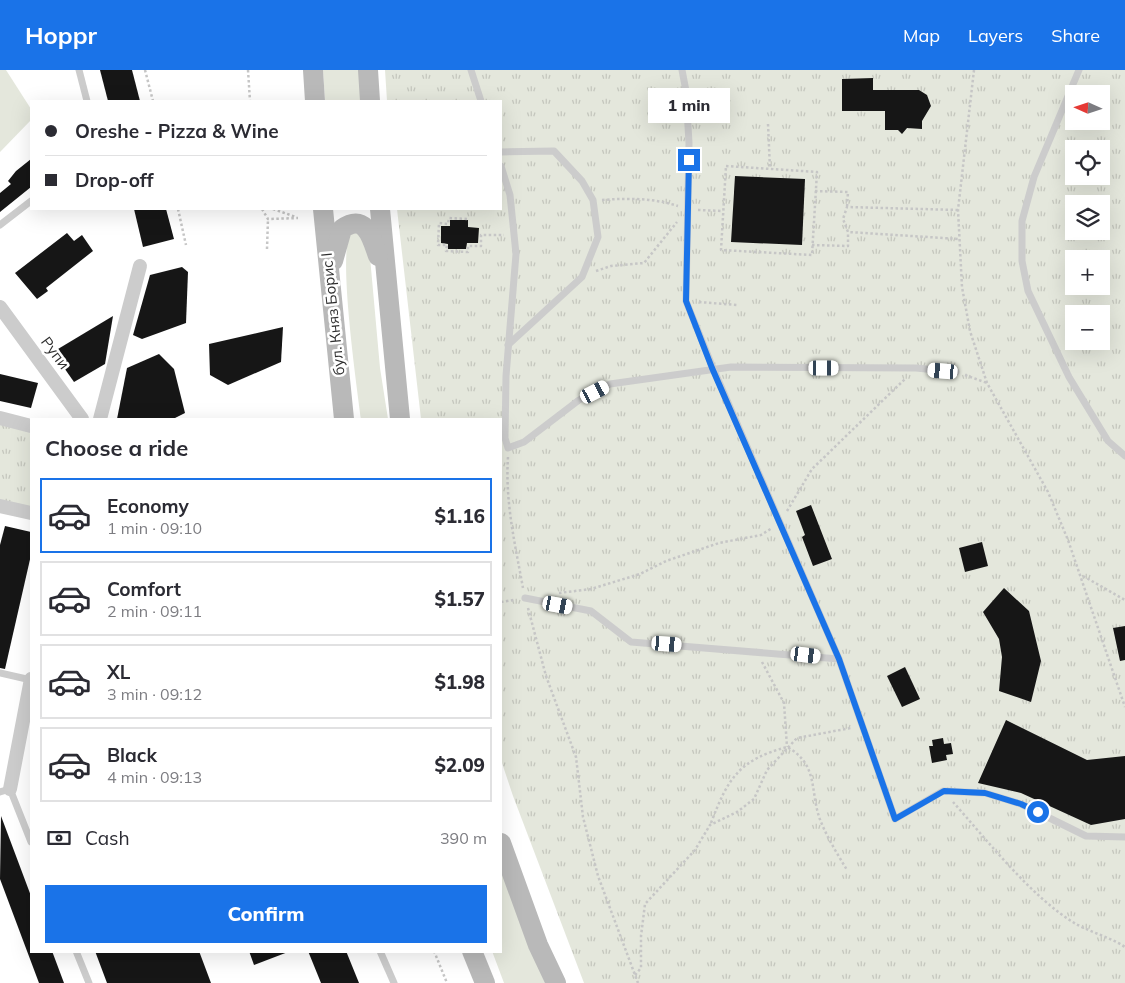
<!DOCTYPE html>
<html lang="en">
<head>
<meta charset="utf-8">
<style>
	body { margin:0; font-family:Mulish,sans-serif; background:#f7f7f7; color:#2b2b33; height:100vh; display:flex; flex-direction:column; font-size:19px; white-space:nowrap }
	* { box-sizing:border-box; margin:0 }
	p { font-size:16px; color:#7c7c81 }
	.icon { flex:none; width:28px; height:28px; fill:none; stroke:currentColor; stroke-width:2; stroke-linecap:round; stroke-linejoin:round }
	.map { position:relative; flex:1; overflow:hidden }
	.panel { position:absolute; left:30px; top:348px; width:472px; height:535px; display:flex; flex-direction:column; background:#fff; border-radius:0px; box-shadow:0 5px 20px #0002 }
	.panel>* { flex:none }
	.top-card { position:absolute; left:30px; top:30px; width:472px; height:110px; border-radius:0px; box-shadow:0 5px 20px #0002; display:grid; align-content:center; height:110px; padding:0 15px; background:#fff }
	.needle { width:32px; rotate:273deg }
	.controls { position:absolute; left:1065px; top:15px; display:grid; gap:10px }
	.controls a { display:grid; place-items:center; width:45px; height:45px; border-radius:0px; background:#fff; box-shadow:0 5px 20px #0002; font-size:25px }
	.end { position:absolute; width:22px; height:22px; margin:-11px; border:6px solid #1a73e8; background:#fff; box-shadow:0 0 0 2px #fff }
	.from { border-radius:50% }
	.bubble { position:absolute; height:35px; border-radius:0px; background:#fff; box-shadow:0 5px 20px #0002; font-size:16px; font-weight:800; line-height:35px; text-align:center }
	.car { position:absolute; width:15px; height:30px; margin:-15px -8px; border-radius:6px; box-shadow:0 0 4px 1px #0007; background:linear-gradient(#fff 24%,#345 0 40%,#fff 0 76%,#345 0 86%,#fff 0) }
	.top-card b { display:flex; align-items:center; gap:18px; height:48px; font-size:19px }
	.top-card b+b { border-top:1px solid #e1e1e2 }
	.top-card i { width:12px; height:12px; background:#2b2b33 }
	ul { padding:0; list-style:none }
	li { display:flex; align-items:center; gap:15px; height:75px; margin:0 10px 8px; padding:0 5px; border:2px solid #e1e1e2; border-radius:0px }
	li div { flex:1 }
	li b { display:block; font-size:19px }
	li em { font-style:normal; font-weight:800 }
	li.current { border-color:#1a73e8 }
	li>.icon { width:45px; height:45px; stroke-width:1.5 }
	h2 { padding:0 15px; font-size:22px; line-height:60px }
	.pay { display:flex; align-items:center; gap:12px; height:55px; padding:0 15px; font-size:19px }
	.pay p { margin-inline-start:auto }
	.primary-button { display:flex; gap:10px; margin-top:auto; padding:10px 15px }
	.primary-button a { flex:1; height:58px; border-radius:0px; background:#1a73e8; color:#fff; font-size:20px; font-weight:800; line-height:58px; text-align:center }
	header { display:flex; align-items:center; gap:30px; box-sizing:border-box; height:70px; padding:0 25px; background:#1a73e8; color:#fff }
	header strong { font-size:24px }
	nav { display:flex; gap:28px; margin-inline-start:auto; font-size:18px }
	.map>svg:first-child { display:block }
	.grass { fill:#e4e7dc }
	.park { fill:url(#park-tufts); fill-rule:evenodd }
	.building { fill:#161616 }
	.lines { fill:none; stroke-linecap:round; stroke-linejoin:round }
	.path { stroke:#c6c6c6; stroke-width:2.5; stroke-dasharray:2.5 2.5; stroke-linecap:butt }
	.lane { stroke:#ccc; stroke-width:7 }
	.street { stroke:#ccc; stroke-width:14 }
	.secondary { stroke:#b9b9b9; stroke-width:20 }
	.route { stroke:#1a73e8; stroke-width:6 }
	.labels { text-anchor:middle; stroke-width:5; stroke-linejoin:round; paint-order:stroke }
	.street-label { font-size:15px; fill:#2f2f2f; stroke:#fff }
</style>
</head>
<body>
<header>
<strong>Hoppr</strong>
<nav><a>Map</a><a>Layers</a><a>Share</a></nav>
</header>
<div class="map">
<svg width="1125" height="913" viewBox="0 0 1125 913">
	<defs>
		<pattern id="park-tufts" width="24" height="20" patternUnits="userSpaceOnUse" patternTransform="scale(1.25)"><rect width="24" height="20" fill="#e4e7dc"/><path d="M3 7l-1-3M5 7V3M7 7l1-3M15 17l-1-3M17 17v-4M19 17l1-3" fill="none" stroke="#c4c6bd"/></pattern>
	</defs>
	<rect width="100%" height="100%" fill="#fff"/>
	<g class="grass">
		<polygon points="0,0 6,0 31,39 31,50 0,82"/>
		<polygon points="323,0 359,0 362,31 325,31"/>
		<path d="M357,162L369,176L380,298L388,349H361C357,317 338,186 350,165Z"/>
		<polygon points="501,793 546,913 504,913 492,881 501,881"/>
	</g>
	<g class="park">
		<path d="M385,0H1125V913H584L513,726L501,690V349H421L397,139H501V31H387ZM1074,24H1101V51H1074ZM1074,79H1101V106H1074ZM1074,134H1101V161H1074ZM1074,189H1101V216H1074ZM1074,244H1101V271H1074Z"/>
		<polygon points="0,353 31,361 31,438 0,431"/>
	</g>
	<g class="building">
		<polygon points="100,0 132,0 140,31 108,31"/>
		<polygon points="873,8 873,20 919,20 927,25 931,36 922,51 922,59 907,58 902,64 898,60 885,60 885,41 842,41 842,9"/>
		<polygon points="31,89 31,117 0,142 0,123 11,114 8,111 16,101"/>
		<polygon points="735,106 805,109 802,175 731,172"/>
		<polygon points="134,139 166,139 174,169 143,177"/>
		<polygon points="450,150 468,150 468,157 479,158 478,173 467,173 466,179 448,179 448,174 441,173 441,156 450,156"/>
		<polygon points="67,163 74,171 82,165 93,181 46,218 48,221 37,229 15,203"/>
		<polygon points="182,197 188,202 186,253 142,269 133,265 150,205"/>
		<polygon points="113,246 105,294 74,312 53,282"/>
		<polygon points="283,257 281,292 228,315 210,305 209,274"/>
		<polygon points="159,284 174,299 185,343 173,349 117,349 127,298"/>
		<polygon points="0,304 38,313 31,338 0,331"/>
		<polygon points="811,435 832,489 813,496 802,467 805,465 796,441"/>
		<polygon points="5,456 31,462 31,485 5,599 0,598 0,475"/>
		<polygon points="982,472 988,496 965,502 959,478"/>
		<polygon points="1004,518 1029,541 1041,591 1031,632 999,621 1002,587 999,569 983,542"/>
		<polygon points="1125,556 1125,590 1120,591 1113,558"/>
		<polygon points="905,597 920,629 902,637 887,606"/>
		<polygon points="1006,650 1087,690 1125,686 1125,749 1091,755 1021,723 978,713"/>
		<polygon points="943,668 944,674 951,673 953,684 946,685 947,690 932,693 929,676 933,676 932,670"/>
		<polygon points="1,746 31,826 31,881 52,881 64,913 39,913 0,809"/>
		<polygon points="95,881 199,881 211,913 107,913"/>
		<polygon points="249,881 288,881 288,882 254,895"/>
		<polygon points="308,881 346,881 359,913 321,913"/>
	</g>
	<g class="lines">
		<g class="path">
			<polyline points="145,0 153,31"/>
			<polyline points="248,0 250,31"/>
			<polyline points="974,0 958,140 962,217 970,261 987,313 1048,422 1068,470 1125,637"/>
			<polyline points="768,54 770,99"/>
			<polygon points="726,96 817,102 812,185 721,180"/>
			<polyline points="815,121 848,122 847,137"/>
			<path d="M602,130C629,128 653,128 678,136"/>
			<polyline points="178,139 186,175"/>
			<polyline points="262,139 268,149 298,148"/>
			<polyline points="273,139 296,147"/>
			<polyline points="698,140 723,141"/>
			<polyline points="958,140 847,137 843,149 848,162 959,169"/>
			<polyline points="467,149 449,148 448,154 439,153 438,175 447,175 446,181 468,182 468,176 481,176 481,165 504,165"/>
			<polyline points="812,175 848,176 848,162"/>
			<polyline points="267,179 268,149"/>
			<polyline points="596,201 611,196 644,193 677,152"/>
			<polyline points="699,232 737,235"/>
			<polyline points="965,305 987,313"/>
			<path d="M508,387C505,432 515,474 523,518"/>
			<polyline points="787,441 812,399 906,308"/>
			<polyline points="1083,506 1125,530"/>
			<polyline points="559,523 591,519 640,504 666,491 719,473 761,465 772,458"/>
			<polyline points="501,532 514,530"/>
			<polyline points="528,538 546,606 576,687 583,747 598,806 638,913"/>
			<polyline points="762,592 784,633 787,677"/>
			<path d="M953,732C987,770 1032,828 1076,854C1092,863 1110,867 1125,877"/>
			<path d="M711,753C728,708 739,690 787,677C820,695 809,723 821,752C828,769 838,785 847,800"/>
			<polyline points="434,881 447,913"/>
			<polyline points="635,905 641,898 641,866 645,834 695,780 710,755 737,742 754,729 767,700 797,668 851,658"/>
		</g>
		<g class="lane">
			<polyline points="79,0 87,31"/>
			<polyline points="471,0 481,31"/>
			<polyline points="682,0 686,21 689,73 686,231 713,298 839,589"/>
			<polyline points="1079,0 1034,107 1022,151 1022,191 1028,221 1069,307 1108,371 1125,386"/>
			<polyline points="501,82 554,81 582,111 593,130 598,167 582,207 508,275"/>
			<polyline points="501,96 510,125 516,184 506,306 505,368 508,378 524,372 579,330 610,314 731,297 916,298 956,302"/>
			<polyline points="0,155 31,131"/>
			<polyline points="525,528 591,541 631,572 839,589 895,749 943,721 985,723 1021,734 1086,766 1125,767"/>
			<polyline points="0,603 31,610"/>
			<polyline points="0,722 10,719 31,772"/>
			<polyline points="76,881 89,913"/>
			<polyline points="380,881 394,913"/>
		</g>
		<g class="street">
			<polyline points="0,237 82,349"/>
			<polyline points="0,348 31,356"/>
			<polyline points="100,349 140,196"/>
			<polyline points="0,436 31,443"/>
			<polyline points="10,719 31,609"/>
		</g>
		<g class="secondary">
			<polyline points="313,0 315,31"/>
			<polyline points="368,0 370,31"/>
			<polyline points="323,139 344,349"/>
			<polyline points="380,139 400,349"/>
			<path d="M333,191L342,159C366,142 372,169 378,186"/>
			<polyline points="501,773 538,875 556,913"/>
			<polyline points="472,881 485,913"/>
		</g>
	</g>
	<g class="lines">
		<polyline class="route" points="689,90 686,231 712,298 839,589 895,749 944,721 985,723 1021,734 1038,742"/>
	</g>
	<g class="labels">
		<g class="street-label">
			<text transform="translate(333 244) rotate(-96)" y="5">бул. Княз Борис I</text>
			<text transform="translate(55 283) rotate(53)" y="5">Рупи</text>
		</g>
	</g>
</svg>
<div class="controls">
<a><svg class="needle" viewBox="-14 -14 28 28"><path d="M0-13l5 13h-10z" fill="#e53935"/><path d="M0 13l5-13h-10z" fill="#7c7c81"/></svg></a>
<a><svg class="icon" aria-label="locate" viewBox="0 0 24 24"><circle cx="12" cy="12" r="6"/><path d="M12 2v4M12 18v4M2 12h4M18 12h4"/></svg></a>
<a><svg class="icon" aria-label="layers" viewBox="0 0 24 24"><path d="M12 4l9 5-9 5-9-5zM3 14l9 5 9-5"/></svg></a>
<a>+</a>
<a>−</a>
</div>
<i class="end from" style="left:1038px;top:742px"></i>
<i class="end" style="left:689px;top:90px"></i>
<div class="bubble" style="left:648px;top:18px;width:82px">1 min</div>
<i class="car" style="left:824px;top:298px;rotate:90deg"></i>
<i class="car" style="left:943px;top:301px;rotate:275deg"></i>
<i class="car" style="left:595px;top:322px;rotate:63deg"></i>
<i class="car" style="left:558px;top:535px;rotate:101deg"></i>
<i class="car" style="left:667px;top:574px;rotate:94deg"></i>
<i class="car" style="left:806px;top:585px;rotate:97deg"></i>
<div class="top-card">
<b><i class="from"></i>Oreshe - Pizza &amp; Wine</b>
<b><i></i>Drop-off</b>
</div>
<section class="panel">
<h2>Choose a ride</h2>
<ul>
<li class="current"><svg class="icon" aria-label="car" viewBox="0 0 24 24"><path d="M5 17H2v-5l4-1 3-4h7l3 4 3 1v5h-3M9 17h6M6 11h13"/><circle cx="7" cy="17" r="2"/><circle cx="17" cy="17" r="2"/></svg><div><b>Economy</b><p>1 min · 09:10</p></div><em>$1.16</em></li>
<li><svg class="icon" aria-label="car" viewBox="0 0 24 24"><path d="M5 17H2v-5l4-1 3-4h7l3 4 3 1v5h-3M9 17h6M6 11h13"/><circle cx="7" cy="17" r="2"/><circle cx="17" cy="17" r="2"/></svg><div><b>Comfort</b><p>2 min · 09:11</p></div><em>$1.57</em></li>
<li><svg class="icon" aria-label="car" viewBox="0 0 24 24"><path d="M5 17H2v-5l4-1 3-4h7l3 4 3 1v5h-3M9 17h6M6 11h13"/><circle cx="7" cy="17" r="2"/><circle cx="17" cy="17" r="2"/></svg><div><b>XL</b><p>3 min · 09:12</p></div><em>$1.98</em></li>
<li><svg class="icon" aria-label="car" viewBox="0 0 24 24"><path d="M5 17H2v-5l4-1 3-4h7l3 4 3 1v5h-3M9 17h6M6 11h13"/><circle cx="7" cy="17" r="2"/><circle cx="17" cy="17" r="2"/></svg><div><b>Black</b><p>4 min · 09:13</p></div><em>$2.09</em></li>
</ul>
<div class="pay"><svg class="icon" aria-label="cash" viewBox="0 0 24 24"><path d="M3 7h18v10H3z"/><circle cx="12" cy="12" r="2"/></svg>Cash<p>390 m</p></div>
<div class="primary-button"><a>Confirm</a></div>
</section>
</div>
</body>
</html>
